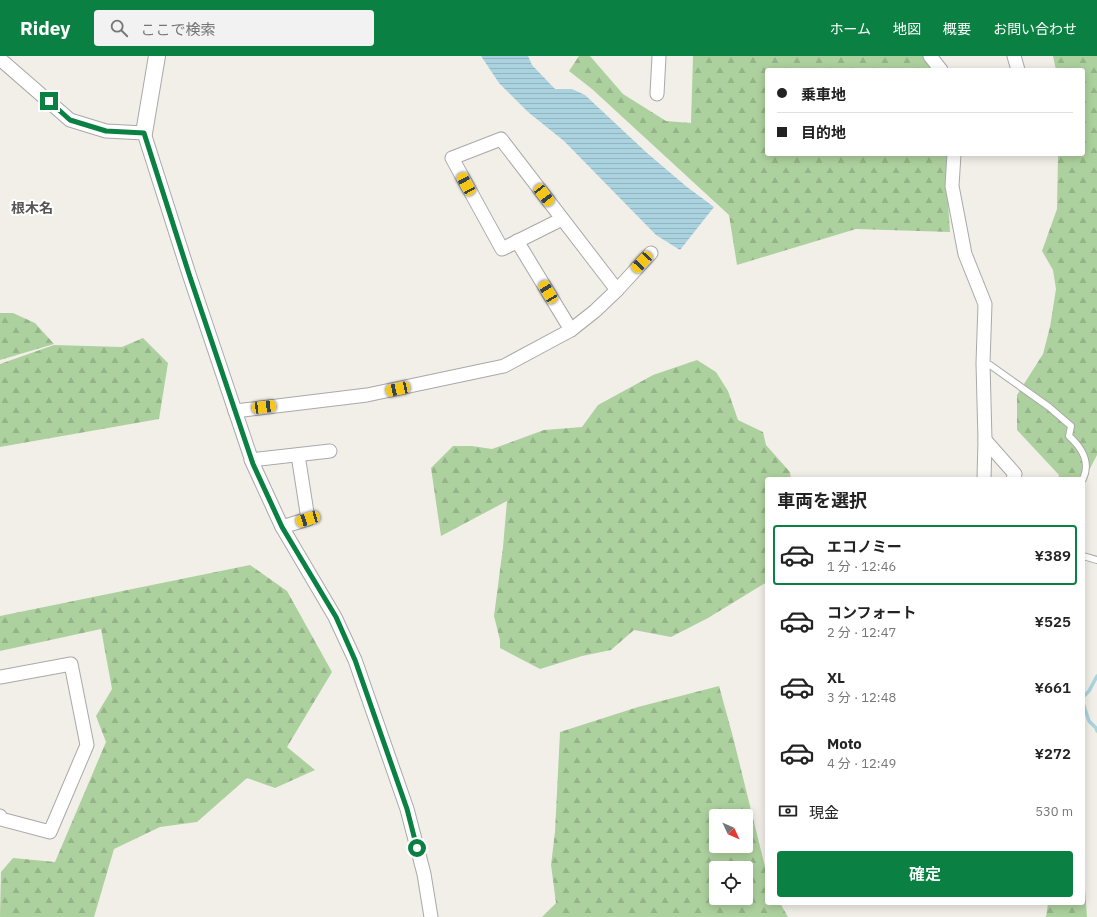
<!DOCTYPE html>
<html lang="ja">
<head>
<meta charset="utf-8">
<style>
	body { margin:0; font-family:"IBM Plex Sans","Noto Sans JP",sans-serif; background:#f2f2f2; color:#222; height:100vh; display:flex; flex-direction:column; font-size:15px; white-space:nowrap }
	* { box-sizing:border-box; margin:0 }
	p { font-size:13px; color:#767676 }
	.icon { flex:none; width:22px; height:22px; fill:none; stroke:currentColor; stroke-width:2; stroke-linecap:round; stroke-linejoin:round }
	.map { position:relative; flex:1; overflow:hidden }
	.drawer { position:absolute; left:765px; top:421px; width:320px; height:428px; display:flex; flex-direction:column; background:#fff; border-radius:4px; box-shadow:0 2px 10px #0003 }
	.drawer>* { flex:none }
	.banner { position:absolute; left:765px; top:12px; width:320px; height:88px; border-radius:4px; box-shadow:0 2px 10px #0003; display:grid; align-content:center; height:88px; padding:0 12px; background:#fff }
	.needle { width:26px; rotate:134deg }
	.controls { position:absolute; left:709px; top:753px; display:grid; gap:8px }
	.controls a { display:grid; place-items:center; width:44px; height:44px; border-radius:4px; background:#fff; box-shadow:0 2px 10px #0003; font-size:20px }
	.end { position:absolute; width:18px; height:18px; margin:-9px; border:5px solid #0b8043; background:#fff; box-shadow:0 0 0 2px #fff }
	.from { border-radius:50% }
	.car { position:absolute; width:12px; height:24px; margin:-12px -6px; border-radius:5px; box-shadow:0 0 3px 1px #0007; background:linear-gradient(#f5c518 24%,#345 0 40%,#f5c518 0 76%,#345 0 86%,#f5c518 0) }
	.banner b { display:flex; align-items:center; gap:14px; height:38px; font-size:15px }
	.banner b+b { border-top:1px solid #e0e0e0 }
	.banner i { width:10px; height:10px; background:#222 }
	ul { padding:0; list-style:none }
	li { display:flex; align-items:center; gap:12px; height:60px; margin:0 8px 6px; padding:0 4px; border:2px solid transparent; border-radius:4px }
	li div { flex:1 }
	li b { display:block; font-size:15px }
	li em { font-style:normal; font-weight:600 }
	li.active { border-color:#0b8043 }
	li>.icon { width:36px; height:36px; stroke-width:1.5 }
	h2 { padding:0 12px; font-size:18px; line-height:48px }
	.pay { display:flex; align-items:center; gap:10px; height:44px; padding:0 12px; font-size:15px }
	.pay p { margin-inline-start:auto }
	.button { display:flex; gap:8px; margin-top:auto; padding:8px 12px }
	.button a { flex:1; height:46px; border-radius:4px; background:#0b8043; color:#fff; font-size:16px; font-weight:600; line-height:46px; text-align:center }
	header { display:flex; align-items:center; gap:24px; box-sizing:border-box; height:56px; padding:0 20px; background:#0b8043; color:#fff }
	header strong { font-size:19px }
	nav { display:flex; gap:22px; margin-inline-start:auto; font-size:14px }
	.search { width:280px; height:36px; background:#f2f2f2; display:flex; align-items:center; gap:10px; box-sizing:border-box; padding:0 14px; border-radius:4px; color:#767676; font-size:15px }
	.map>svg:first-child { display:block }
	.forest { fill:url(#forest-firs); fill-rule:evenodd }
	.water { fill:url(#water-rules) }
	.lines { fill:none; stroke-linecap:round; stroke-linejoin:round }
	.stream { stroke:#aad3df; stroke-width:3.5 }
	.service-casing { stroke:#a9a9a9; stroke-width:8 }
	.minor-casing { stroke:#a9a9a9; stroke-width:15 }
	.tertiary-casing { stroke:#a9a9a9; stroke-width:18 }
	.service { stroke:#fff; stroke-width:6 }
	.minor { stroke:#fff; stroke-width:13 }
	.tertiary { stroke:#fff; stroke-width:16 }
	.route { stroke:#0b8043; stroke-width:5 }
	.labels { text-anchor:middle; stroke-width:4; stroke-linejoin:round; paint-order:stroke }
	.quarter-label { font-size:14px; font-weight:bold; fill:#555; stroke:#fff }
</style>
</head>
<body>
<header>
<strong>Ridey</strong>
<div class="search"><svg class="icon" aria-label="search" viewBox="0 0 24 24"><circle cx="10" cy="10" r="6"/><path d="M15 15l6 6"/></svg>ここで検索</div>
<nav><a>ホーム</a><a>地図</a><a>概要</a><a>お問い合わせ</a></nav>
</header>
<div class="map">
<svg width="1097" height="861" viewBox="0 0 1097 861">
	<defs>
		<pattern id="forest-firs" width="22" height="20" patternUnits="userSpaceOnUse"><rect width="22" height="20" fill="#add19e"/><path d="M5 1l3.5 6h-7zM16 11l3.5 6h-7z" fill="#95b388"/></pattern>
		<pattern id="water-rules" width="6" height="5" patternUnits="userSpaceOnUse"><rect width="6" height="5" fill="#aad3df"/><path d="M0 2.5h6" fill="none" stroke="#92b5bf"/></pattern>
	</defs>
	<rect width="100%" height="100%" fill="#f2efe9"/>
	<g class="forest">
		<polygon points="579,0 590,0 623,38 666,65 691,67 693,0 924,0 936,14 767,14 767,98 950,98 947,131 950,176 856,173 737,209 729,159 592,33 569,15"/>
		<polygon points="1053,0 1097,0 1097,399 1083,426 1083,423 1058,423 1059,419 1017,374 1017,339 1043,298 1050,271 1056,233 1053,214 1042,195 1057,153 1058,98 1083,98 1083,14 1056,14"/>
		<polygon points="0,257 13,257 35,267 54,288 0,304"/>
		<polygon points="143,282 168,307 159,363 0,391 0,308 54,289 122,291"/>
		<polygon points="697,304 716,316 728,335 738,364 763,376 766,389 790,416 791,423 767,423 767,526 708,562 671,581 634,574 611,594 582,600 540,613 500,592 500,584 494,560 503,491 507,445 441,480 431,412 453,390 472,390 492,393 544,374 582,371 598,349 653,319"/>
		<polygon points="250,509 287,535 332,616 287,691 315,714 275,732 247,722 197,766 160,771 114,793 94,861 0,861 1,816 13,802 55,806 106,686 96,660 112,633 101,573 0,595 0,560"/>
		<path d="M719,630L733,681L767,819V847H780L788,861H542L556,847L551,809L555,776L560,676L638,651ZM716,760H746V790H716ZM716,812H746V842H716Z"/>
		<polygon points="1083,804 1087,861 1046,861 1048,847 1083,847"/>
	</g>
	<polygon class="water" points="481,0 528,0 532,9 555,33 572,33 585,39 647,97 687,131 714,151 680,194 656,179 564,85 528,56 499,27"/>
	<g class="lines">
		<g class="stream">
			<polyline points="1083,641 1089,635 1097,620"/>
			<polyline points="1083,647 1089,665 1096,672 1097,675"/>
		</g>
		<defs>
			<g id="service">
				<path d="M983,307L990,309L1049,351L1071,370L1069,380C1082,392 1091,406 1083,423"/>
				<polyline points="1083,500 1097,504"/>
			</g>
			<g id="minor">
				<polyline points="930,0 941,14"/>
				<polyline points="1014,0 1018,14"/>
				<polyline points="0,3 70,64 106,75 144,77 189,218 253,408 282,471 335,561 355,604 407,753 424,818 431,861"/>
				<polyline points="657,38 659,0"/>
				<polyline points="954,98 952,130 965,198 985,248 983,307 985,384"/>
				<polyline points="562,163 502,193 452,102 501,83 617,234"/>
				<polyline points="517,185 571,274"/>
				<polyline points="235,355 367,339 504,310 571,274 595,255 617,234 651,197"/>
				<polyline points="251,404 330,395"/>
				<polyline points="984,423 985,384 1015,418 1013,423"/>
				<polyline points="282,471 308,463 298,399"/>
				<polyline points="0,621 71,608 87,689 50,776 1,763 0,760"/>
			</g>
			<polyline id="tertiary" points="144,77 157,0"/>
		</defs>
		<use href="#service" class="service-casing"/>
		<use href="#minor" class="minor-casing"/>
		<use href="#tertiary" class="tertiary-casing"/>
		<use href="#service" class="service"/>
		<use href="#minor" class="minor"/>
		<use href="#tertiary" class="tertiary"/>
	</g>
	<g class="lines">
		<polyline class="route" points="49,45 70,64 106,75 144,77 189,218 253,408 282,471 336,561 355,604 407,753 417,792"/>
	</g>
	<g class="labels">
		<g class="quarter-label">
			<text x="32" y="157">根木名</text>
		</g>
	</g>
</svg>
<div class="controls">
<a><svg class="needle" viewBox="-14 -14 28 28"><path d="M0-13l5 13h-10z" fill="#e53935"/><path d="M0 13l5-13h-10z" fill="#767676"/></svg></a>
<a><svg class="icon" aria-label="locate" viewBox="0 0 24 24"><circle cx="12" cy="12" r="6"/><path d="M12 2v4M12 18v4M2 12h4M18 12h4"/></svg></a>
</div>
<i class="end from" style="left:417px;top:792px"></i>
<i class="end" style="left:49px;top:45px"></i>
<i class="car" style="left:466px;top:128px;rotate:331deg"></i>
<i class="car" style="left:544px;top:139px;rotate:142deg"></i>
<i class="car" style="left:642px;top:206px;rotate:223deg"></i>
<i class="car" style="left:548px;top:236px;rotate:329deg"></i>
<i class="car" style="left:398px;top:333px;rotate:258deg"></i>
<i class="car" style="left:264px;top:351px;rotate:83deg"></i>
<i class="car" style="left:308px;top:463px;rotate:253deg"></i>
<div class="banner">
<b><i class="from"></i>乗車地</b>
<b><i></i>目的地</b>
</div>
<section class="drawer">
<h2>車両を選択</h2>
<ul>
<li class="active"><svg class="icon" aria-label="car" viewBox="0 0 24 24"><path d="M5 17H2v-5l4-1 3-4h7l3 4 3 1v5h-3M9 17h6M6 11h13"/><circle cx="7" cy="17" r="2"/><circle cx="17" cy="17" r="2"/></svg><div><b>エコノミー</b><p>1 分 · 12:46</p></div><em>¥389</em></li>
<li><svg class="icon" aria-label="car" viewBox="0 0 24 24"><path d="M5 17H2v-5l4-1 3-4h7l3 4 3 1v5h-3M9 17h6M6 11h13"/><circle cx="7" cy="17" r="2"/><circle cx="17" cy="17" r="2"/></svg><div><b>コンフォート</b><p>2 分 · 12:47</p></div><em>¥525</em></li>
<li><svg class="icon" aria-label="car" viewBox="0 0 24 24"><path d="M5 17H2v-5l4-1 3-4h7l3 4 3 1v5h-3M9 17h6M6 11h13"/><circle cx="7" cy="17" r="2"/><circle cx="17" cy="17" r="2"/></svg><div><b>XL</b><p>3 分 · 12:48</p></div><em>¥661</em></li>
<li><svg class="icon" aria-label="car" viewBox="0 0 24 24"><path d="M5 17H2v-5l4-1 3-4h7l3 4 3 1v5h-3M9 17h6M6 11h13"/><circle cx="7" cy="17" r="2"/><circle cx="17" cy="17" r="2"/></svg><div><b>Moto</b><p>4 分 · 12:49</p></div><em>¥272</em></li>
</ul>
<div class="pay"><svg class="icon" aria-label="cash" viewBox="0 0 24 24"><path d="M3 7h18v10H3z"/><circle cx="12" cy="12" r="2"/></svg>現金<p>530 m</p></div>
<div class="button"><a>確定</a></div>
</section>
</div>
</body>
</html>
